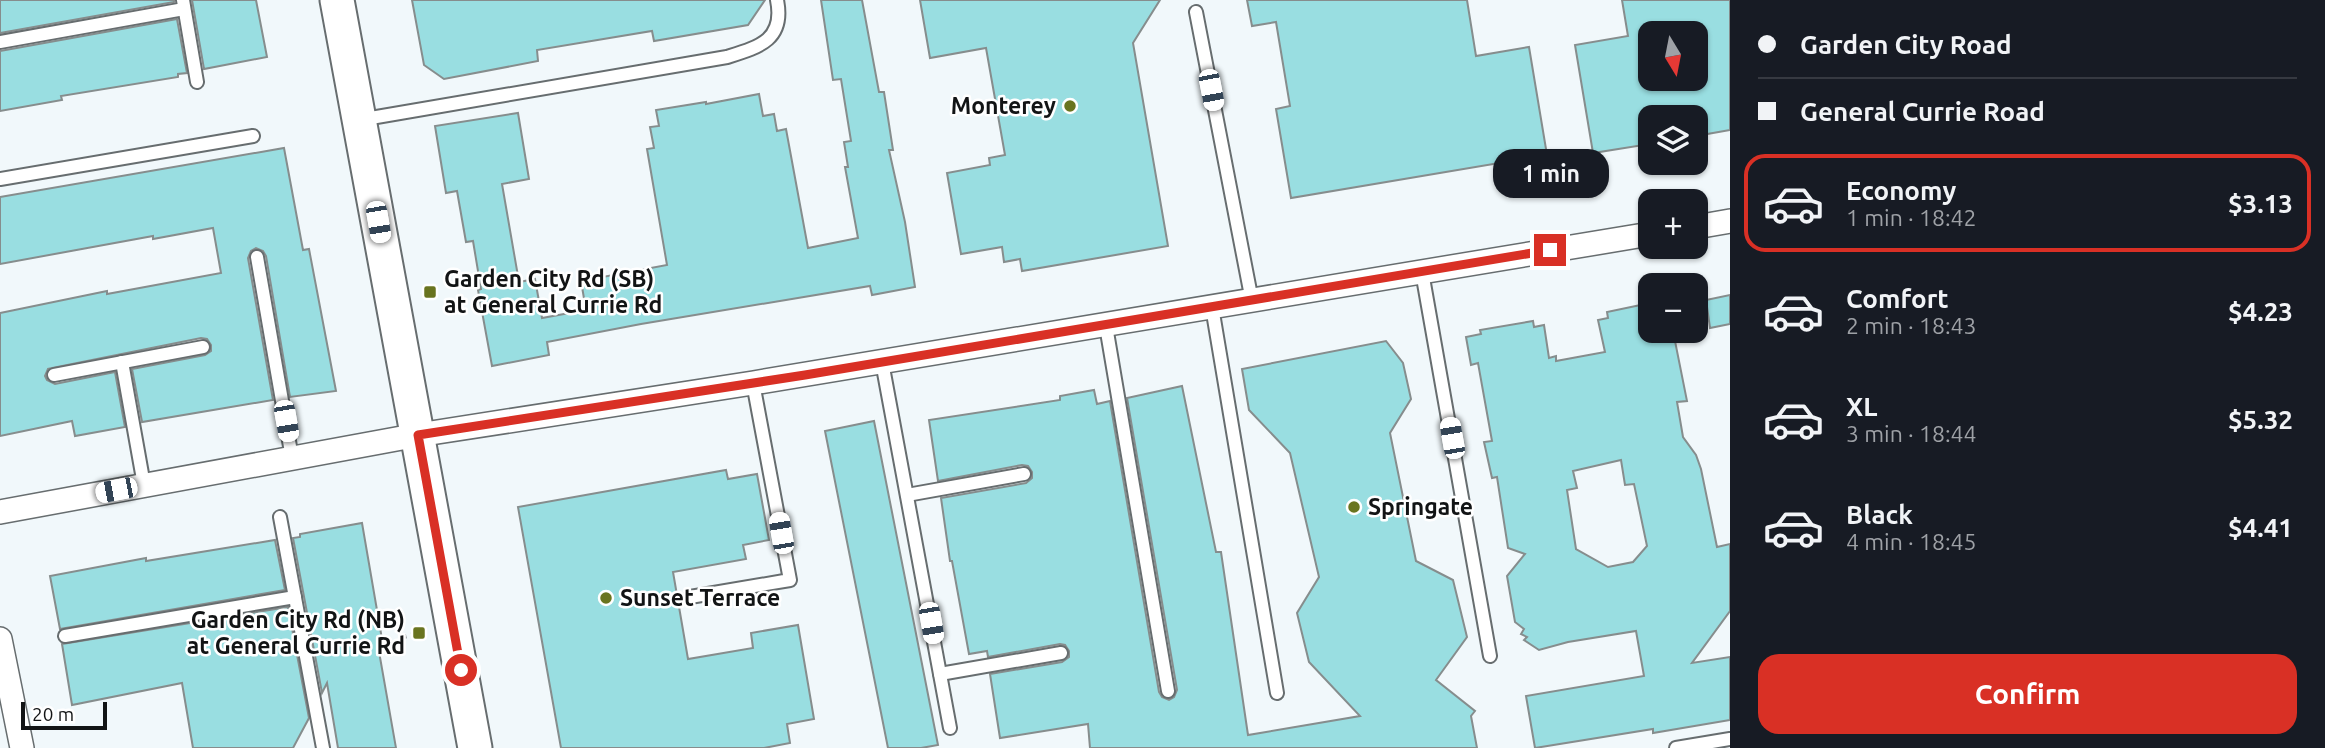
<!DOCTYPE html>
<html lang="en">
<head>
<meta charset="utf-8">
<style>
	body { margin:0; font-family:Ubuntu,sans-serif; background:#20242c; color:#f1f3f6; height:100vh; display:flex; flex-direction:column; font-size:26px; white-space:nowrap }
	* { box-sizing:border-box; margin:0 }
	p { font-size:23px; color:#9ea1a6 }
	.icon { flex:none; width:38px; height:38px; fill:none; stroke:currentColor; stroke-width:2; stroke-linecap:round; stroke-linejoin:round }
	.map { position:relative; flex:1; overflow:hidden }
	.panel { display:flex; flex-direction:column; background:#171b24; width:595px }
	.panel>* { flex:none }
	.hud { display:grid; align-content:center; height:154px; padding:0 28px; background:#171b24 }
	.needle { width:46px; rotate:170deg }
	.controls { position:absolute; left:1638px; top:21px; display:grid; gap:14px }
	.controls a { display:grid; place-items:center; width:70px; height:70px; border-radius:14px; background:#171b24; box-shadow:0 2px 5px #0004; font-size:35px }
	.scale { position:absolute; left:21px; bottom:18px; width:86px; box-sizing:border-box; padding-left:7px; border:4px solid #121415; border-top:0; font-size:19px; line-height:24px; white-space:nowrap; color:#121415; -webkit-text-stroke:5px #fff; paint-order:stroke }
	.end { position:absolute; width:32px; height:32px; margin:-16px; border:9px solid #d93025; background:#fff; box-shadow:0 0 0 4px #fff }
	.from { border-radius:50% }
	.bubble { position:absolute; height:49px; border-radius:21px; background:#171b24; box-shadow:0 2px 5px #0004; font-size:23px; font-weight:700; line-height:49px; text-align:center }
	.car { position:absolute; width:21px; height:42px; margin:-21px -10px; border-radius:9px; box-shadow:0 0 5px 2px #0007; background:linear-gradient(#fff 24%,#345 0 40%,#fff 0 76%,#345 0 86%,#fff 0) }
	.hud b { display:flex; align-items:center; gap:24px; height:66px; font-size:26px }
	.hud b+b { border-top:2px solid #363941 }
	.hud i { width:18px; height:18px; background:#f1f3f6 }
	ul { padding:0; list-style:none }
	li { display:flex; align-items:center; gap:21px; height:98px; margin:0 14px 10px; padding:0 14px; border:4px solid transparent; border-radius:21px }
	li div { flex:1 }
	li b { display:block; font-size:26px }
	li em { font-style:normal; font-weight:700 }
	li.on { border-color:#d93025 }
	li>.icon { width:63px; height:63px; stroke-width:1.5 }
	.action { display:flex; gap:14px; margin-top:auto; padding:14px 28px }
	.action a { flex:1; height:80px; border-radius:21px; background:#d93025; color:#fff; font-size:28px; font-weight:700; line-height:80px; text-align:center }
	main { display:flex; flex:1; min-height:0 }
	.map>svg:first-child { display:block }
	.building { fill:#99dee1; stroke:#868d8d; stroke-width:2; fill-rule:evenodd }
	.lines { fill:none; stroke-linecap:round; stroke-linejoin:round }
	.lane-casing { stroke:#676d6f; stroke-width:16 }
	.street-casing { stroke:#676d6f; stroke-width:26 }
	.secondary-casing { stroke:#676d6f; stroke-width:37 }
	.path { stroke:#909597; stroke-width:4.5; stroke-dasharray:3.5 5; stroke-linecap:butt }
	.lane { stroke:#fff; stroke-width:12 }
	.street { stroke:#fff; stroke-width:23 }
	.secondary { stroke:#fff; stroke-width:33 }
	.route { stroke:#d93025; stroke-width:9 }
	.poi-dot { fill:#69741f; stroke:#fff; stroke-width:2.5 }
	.labels { text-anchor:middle; stroke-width:5; stroke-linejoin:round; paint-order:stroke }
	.poi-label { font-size:23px; font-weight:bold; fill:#121415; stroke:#fff; text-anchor:start }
</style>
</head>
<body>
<main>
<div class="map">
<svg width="1730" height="748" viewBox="0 0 1730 748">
	<rect width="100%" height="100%" fill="#f1f8fb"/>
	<g class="building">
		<polygon points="0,0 174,0 174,2 0,33"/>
		<polygon points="192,0 256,0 267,57 204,69"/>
		<polygon points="412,0 765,0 748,25 654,41 652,31 537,50 538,61 444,79 424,65"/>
		<polygon points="821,0 862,0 879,92 884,92 893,150 889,150 905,222 915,287 872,295 870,286 641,324 547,342 549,355 492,366 478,290 481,289 473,241 466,242 457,191 446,193 435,126 518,113 529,179 502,184 519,282 535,279 542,318 586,310 581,281 667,265 647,149 654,148 650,127 659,126 656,110 706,102 706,104 759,94 763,116 774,114 777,131 786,129 808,248 858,238 845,167 848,167 844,142 851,141 841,79 833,80"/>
		<polygon points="920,0 1160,0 1133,43 1168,246 1022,271 1020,259 1004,262 1002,247 961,254 947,173 990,165 989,158 1005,155 986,48 930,58"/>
		<polygon points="1247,0 1467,0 1476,56 1529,47 1547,155 1291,198 1276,109 1290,106 1276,22 1252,26"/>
		<path d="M1622,0H1730V130L1696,136V117H1650V144L1593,153L1575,45L1628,36ZM1650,33H1696V79H1650Z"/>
		<polygon points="177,19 187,73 178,74 178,77 61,96 62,100 0,111 0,51"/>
		<polygon points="284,148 303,250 309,249 336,391 290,397 266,256 263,251 256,248 251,251 248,258 273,400 142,422 132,369 205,355 211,351 211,345 207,339 201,338 48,369 45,376 47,380 55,384 115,372 125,427 75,436 72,421 0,436 0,313 107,291 107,294 221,273 213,228 153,239 153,236 0,264 0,197"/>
		<polygon points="1730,295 1730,324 1710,328 1706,300"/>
		<path d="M1650,303V331H1673L1687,401L1677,402L1683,437L1696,455L1701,469L1717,547L1730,544V611L1692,663L1730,657V720L1653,733V729L1535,748L1526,696L1644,676L1636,631L1568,642L1539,650L1524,640L1527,637L1521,634L1524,629L1515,622L1507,576L1525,554L1508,548L1497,477L1492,478L1484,442L1492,441L1478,363L1471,365L1466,337L1481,334L1480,330L1533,321L1534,327L1544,325L1549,358L1556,356V361L1605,352L1598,320L1608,318L1607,312ZM1621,460L1625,485L1634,484L1647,546L1633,562L1608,567L1576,549L1567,490L1577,488L1573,471Z"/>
		<polygon points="1386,341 1403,363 1411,399 1390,433 1416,561 1453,580 1467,637 1436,680 1475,711 1471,716 1477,748 1090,748 1088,724 1000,738 990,674 1062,662 1069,657 1069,651 1065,645 1060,644 988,657 987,651 969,654 952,561 950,561 941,498 1026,483 1032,478 1032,472 1028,466 1022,465 938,481 929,420 1060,400 1060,396 1094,390 1097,404 1110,401 1159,692 1162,697 1169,700 1174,697 1177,690 1127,398 1182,386 1216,552 1221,552 1248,735 1360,716 1309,662 1297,613 1319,577 1290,453 1249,410 1242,369"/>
		<polygon points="874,421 938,745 921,748 888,748 825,431"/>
		<polygon points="726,470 728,479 757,474 769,540 743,545 746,559 673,572 688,659 753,648 751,633 798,625 814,719 787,724 790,743 764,748 561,748 518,507"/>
		<polygon points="362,523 383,645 378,646 396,748 338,748 327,683 322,693 293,538 300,537 300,534"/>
		<polygon points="275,540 285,590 60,629 50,576 146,558 146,561"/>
		<polygon points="288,607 309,718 293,748 193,748 182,683 72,705 62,644"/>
	</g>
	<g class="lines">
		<defs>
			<g id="lane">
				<polyline points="183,0 197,82"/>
				<polyline points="1196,12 1252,301"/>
				<polyline points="0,42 184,9"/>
				<path d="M359,120L727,57C759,47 785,40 777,0"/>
				<polyline points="0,179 253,136"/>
				<polyline points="257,257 292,458"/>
				<polyline points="1422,272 1490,656"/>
				<polyline points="1212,307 1277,693"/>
				<polyline points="1106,326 1168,691"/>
				<polyline points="122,362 144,485"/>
				<polyline points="882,362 950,728"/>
				<polyline points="54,375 203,347"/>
				<polyline points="907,495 1024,474"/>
				<polyline points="280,517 323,748"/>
				<polyline points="690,597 790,580 753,383"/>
				<polyline points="65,636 295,597"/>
				<polyline points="940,674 1061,653"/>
				<polyline points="1676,748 1730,739"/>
			</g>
			<g id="street">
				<polyline points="1696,227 1730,221"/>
				<polyline points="0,512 418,435 753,383 1650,234"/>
				<polyline points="0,639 22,748"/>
			</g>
			<polyline id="secondary" points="337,0 475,748"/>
		</defs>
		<use href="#lane" class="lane-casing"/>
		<use href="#street" class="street-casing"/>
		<use href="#secondary" class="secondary-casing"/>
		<polyline class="path" points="403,637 419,633"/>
		<use href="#lane" class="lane"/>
		<use href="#street" class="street"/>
		<use href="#secondary" class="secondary"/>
	</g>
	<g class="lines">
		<polyline class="route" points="461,670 418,435 805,375 1550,250"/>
	</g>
	<g class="poi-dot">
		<circle cx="1070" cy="106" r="7"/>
		<rect x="423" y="285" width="14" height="14" rx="3.5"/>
		<circle cx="1354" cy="507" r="7"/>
		<circle cx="606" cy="598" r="7"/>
		<rect x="412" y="626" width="14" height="14" rx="3.5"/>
	</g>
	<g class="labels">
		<g class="poi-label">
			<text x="1056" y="114" text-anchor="end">Monterey</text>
			<text x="444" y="287">Garden City Rd (SB)<tspan x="444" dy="26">at General Currie Rd</tspan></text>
			<text x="1368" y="515">Springate</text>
			<text x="620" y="606">Sunset Terrace</text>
			<text x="405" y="628" text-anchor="end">Garden City Rd (NB)<tspan x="405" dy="26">at General Currie Rd</tspan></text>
		</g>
	</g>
</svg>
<div class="controls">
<a><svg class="needle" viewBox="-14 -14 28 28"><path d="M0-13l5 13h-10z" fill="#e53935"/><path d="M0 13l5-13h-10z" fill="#9ea1a6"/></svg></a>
<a><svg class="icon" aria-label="layers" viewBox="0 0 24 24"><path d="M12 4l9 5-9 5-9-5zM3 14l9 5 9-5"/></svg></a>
<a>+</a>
<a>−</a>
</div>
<div class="scale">20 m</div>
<i class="end from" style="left:461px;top:670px"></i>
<i class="end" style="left:1550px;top:250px"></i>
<div class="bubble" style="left:1493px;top:149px;width:116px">1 min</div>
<i class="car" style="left:1211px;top:90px;rotate:169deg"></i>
<i class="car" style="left:378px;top:222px;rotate:170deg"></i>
<i class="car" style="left:286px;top:421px;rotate:170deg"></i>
<i class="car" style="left:1452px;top:438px;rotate:350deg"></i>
<i class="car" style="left:116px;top:490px;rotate:259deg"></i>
<i class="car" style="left:781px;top:533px;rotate:350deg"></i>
<i class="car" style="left:931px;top:623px;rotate:170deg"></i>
</div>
<section class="panel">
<div class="hud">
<b><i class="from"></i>Garden City Road</b>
<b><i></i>General Currie Road</b>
</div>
<ul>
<li class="on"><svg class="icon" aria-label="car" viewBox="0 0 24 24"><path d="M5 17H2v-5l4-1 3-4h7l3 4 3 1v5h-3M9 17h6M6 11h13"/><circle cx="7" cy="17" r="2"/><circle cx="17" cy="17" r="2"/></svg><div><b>Economy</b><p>1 min · 18:42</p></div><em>$3.13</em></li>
<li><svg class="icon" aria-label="car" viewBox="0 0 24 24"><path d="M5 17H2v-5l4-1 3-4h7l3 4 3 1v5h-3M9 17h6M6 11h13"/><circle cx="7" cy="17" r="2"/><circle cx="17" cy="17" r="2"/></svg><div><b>Comfort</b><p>2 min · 18:43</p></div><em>$4.23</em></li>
<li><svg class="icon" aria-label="car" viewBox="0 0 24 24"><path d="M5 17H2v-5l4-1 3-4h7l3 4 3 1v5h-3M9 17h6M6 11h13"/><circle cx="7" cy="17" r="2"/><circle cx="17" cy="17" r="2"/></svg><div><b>XL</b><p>3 min · 18:44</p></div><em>$5.32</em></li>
<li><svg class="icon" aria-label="car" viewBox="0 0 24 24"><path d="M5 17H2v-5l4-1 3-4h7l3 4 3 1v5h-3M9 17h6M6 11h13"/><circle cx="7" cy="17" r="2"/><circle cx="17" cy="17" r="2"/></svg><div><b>Black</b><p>4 min · 18:45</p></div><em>$4.41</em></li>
</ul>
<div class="action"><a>Confirm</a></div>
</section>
</main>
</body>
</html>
